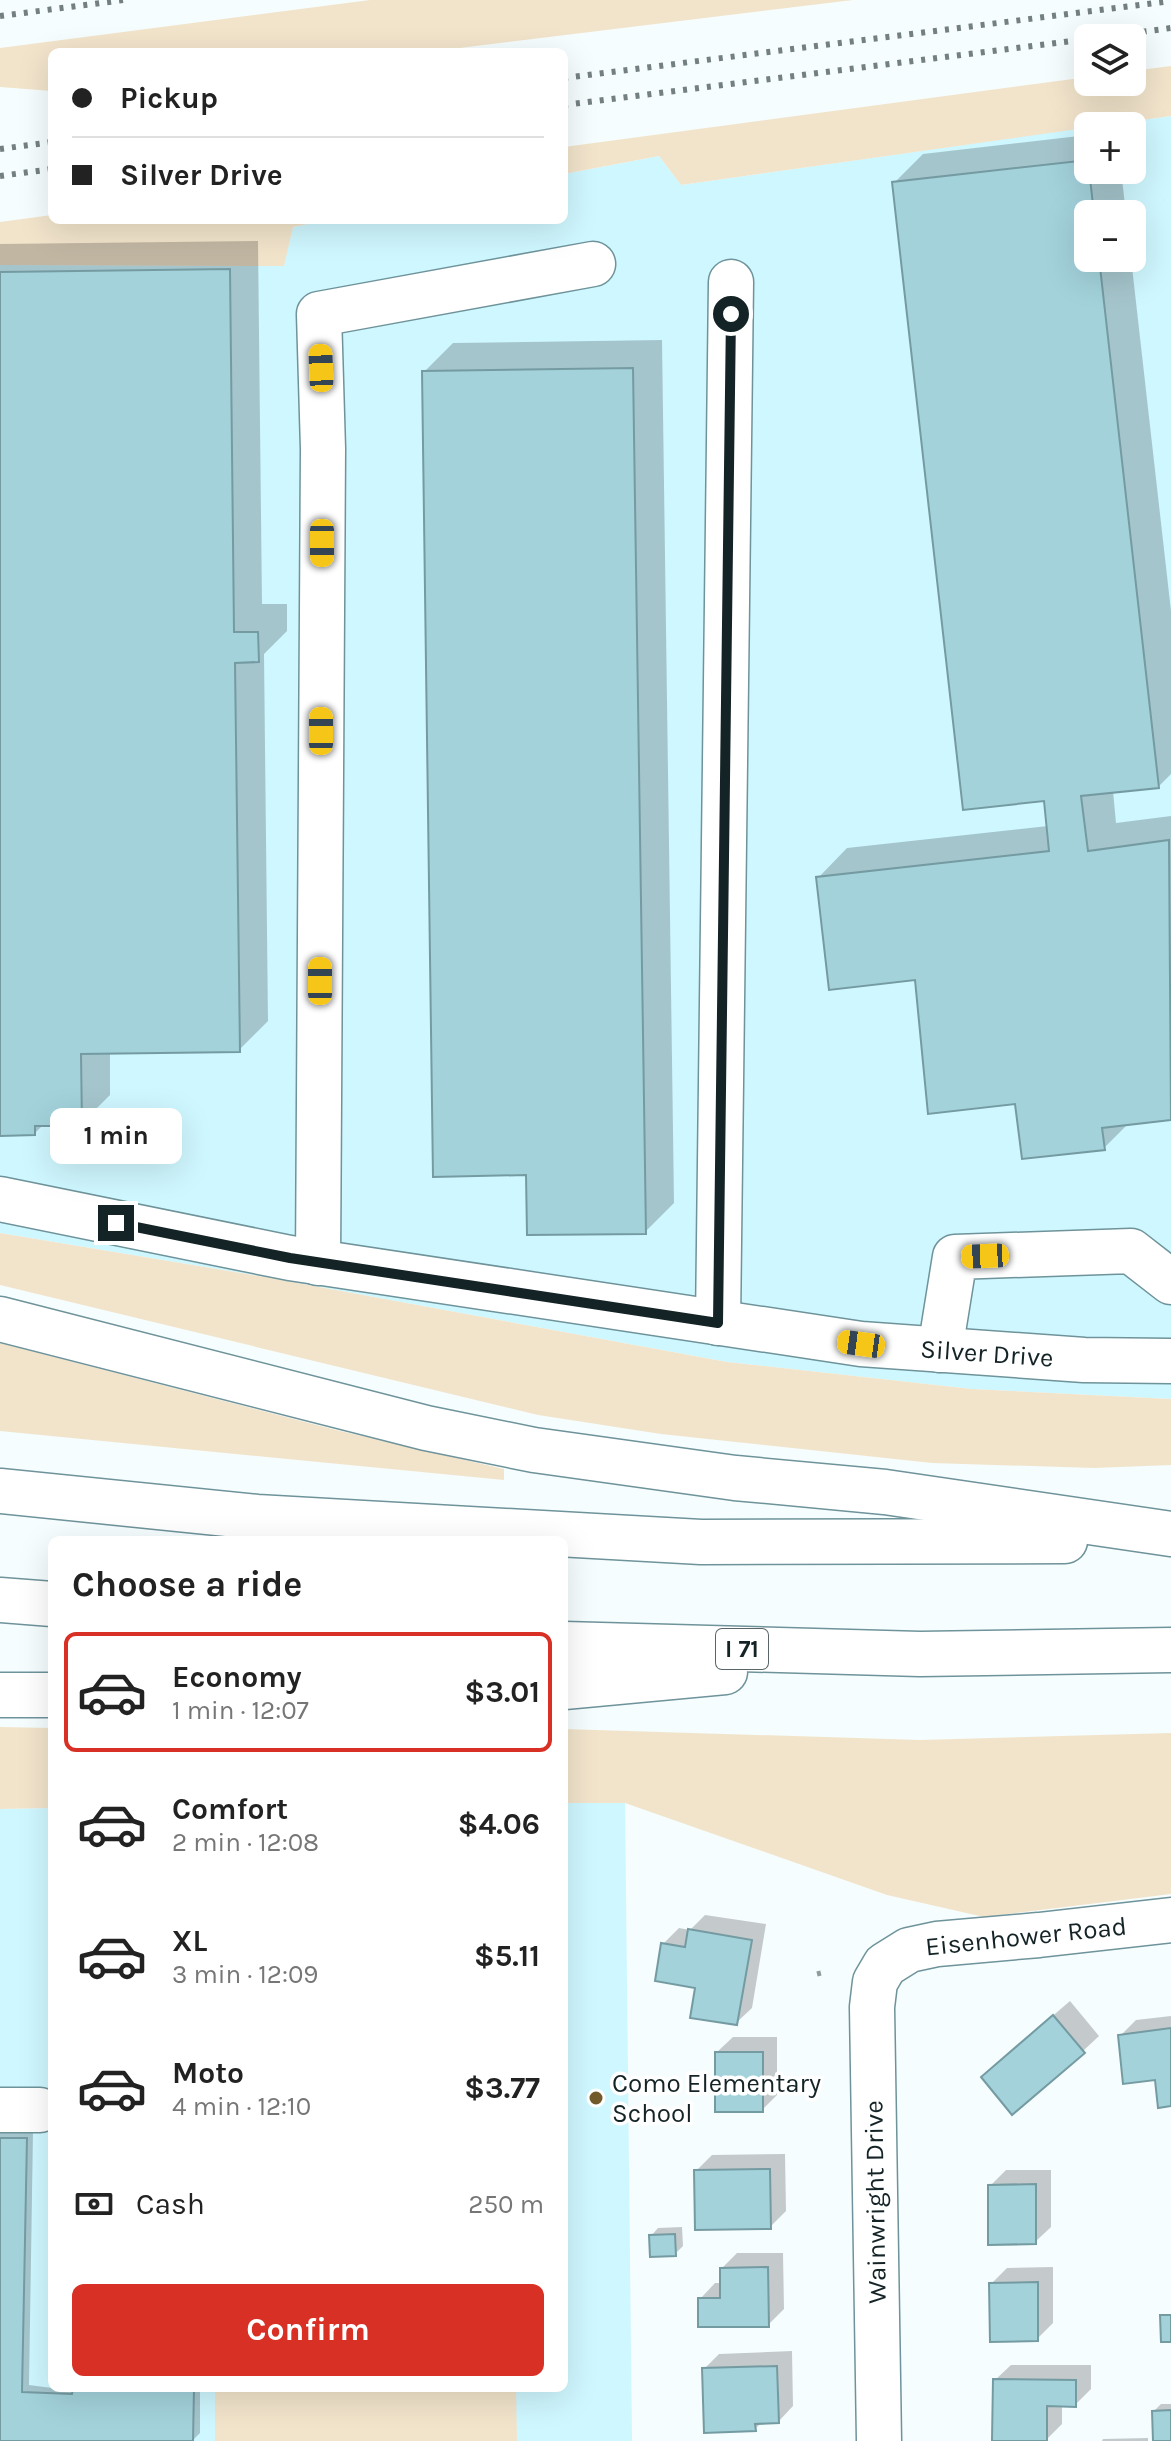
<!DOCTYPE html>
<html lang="en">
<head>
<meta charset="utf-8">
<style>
	body { margin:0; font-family:Karla,sans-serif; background:#f6f6f6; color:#222; height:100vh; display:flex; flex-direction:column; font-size:30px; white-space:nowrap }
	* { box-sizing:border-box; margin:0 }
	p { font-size:26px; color:#767676 }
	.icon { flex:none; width:44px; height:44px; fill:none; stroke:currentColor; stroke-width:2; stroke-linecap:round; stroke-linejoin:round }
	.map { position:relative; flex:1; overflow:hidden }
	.side { position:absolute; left:48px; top:1536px; width:520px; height:856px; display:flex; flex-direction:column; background:#fff; border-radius:12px; box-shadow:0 8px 32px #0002 }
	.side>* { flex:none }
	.hud { position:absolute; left:48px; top:48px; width:520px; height:176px; border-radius:12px; box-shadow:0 8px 32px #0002; display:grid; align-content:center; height:176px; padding:0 24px; background:#fff }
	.controls { position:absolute; left:1074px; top:24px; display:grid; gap:16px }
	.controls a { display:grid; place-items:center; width:72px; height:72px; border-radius:12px; background:#fff; box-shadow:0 8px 32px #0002; font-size:40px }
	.end { position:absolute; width:36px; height:36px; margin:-18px; border:10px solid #142326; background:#fff; box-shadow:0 0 0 4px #fff }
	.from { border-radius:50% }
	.bubble { position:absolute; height:56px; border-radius:12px; background:#fff; box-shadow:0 8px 32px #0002; font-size:26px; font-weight:700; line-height:56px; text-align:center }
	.car { position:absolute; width:24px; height:48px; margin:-24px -12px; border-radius:10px; box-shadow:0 0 6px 2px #0007; background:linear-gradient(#f5c518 24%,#345 0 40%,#f5c518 0 76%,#345 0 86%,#f5c518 0) }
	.hud b { display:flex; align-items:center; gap:28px; height:76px; font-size:30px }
	.hud b+b { border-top:2px solid #e0e0e0 }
	.hud i { width:20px; height:20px; background:#222 }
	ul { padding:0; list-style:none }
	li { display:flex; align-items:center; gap:24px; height:120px; margin:0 16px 12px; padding:0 8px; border:4px solid transparent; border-radius:12px }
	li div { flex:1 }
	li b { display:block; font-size:30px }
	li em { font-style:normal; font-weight:700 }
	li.on { border-color:#d93025 }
	li>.icon { width:72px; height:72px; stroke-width:1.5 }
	h2 { padding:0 24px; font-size:36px; line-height:96px }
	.pay { display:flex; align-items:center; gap:20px; height:88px; padding:0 24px; font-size:30px }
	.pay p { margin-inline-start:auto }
	.cta { display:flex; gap:16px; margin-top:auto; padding:16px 24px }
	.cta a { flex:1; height:92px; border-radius:12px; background:#d93025; color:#fff; font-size:32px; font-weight:700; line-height:92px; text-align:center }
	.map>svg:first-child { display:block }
	.built { fill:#cff7ff; fill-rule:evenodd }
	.green { fill:#f2e4cb }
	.shadow { fill:#0003 }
	.building { fill:#a3d2db; stroke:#759ba2; stroke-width:2 }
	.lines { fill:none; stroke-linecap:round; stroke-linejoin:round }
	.minor-casing { stroke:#6e939a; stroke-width:47 }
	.highway-casing { stroke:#6e939a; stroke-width:47 }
	.path { stroke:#909b9d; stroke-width:5; stroke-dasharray:4 6; stroke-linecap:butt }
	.minor { stroke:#fff; stroke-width:44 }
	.highway { stroke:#fff; stroke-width:44 }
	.rail { stroke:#737f81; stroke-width:6; stroke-dasharray:4 8; stroke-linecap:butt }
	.route { stroke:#142326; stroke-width:10 }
	.poi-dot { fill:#725a2a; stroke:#fff; stroke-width:3 }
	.labels { text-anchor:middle; stroke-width:7; stroke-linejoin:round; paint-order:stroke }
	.shield { fill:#fff; stroke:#5a6567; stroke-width:2 }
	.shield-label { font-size:24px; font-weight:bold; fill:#142326 }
	.street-label { font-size:26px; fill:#142326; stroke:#fff }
	.poi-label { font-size:26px; fill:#142326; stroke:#fff; text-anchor:start }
</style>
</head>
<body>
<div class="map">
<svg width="1171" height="2441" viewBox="0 0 1171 2441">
	<rect width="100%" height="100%" fill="#f5fdfe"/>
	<g class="built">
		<path d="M1171,116V1399L972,1389L727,1362L265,1277L0,1233V265L283,266L293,227L328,220H564V174L659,156L681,185L1088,127V170H1132V126H1097ZM1088,214H1132V258H1088Z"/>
		<polygon points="564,1803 625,1803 632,2441 0,2441 0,1809 52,1808 52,2388 564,2388"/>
	</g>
	<g class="green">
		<polygon points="370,0 853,0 427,52 52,52 52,91 0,87 0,48"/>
		<polygon points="1171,66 1171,116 681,185 659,156 564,174 564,147 1088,77 1088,82 1132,82 1132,71"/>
		<polygon points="52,215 52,220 328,220 293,227 284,266 0,265 0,222"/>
		<polygon points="0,1233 265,1277 727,1362 972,1389 1171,1399 1171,1465 1094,1468 932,1463 661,1434 538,1415 0,1285"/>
		<polygon points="0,1343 336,1430 504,1469 504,1480 0,1431"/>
		<polygon points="0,1727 52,1728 52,1808 0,1809"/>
		<polygon points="564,1729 920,1740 1171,1733 1171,1894 984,1917 887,1895 625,1803 564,1803"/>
		<polygon points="215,2388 516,2388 517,2441 215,2441"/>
	</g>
	<g class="shadow">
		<polygon points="1088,135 1088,170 1121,170 1126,214 1088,214 1088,258 1131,258 1171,611 1171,774 1159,786 1113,791 1116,823 1171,816 1171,1118 1129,1123 1104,1148 1016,1102 916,978 818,878 847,848 1048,826 1045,799 894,183 923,154"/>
		<polygon points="258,241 262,604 287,604 287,631 264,654 268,1021 239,1050 110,1052 110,1095 81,1124 44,1124 34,1134 0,1134 0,244"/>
		<polygon points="662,340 674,1203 645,1232 528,1173 424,372 453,343"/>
		<polygon points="705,1915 766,1924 752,2008 736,2023 697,1986 663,1944 679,1928 690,1930"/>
		<polygon points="1070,2001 1099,2036 1083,2051 999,2062"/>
		<polygon points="1171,2016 1171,2104 1156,2078 1120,2036 1136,2020"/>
		<polygon points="733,2037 777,2037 777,2095 762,2110 717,2052"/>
		<polygon points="0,2131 33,2132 29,2385 52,2388 200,2388 200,2433 192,2441 0,2441"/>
		<polygon points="785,2154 786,2211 770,2227 696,2171 712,2155"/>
		<polygon points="1006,2170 1051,2170 1051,2227 1035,2242 990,2186"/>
		<polygon points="682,2227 683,2246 675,2254 651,2236 658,2228"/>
		<polygon points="737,2253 783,2253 784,2309 768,2325 700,2299 715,2283 722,2283 722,2268"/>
		<polygon points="1053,2267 1053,2323 1037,2339 991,2284 1007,2268"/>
		<polygon points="792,2351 793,2406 778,2422 762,2422 755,2429 704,2369 719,2354"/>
		<polygon points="1011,2365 1091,2365 1091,2389 1075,2405 1062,2405 1062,2424 1046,2440 995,2380"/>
		<polygon points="1161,2404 1171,2404 1171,2440 1154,2411"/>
		<polygon points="1148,2438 1148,2441 1102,2441 1103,2439"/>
	</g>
	<g class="building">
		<polygon points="1088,160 1094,214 1088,214 1088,258 1099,258 1159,788 1081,796 1088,851 1169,840 1171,1120 1102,1128 1105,1150 1022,1159 1015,1104 928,1114 915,980 829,990 816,877 1049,851 1044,801 963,810 892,182"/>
		<polygon points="230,269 234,632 258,632 259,662 235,663 240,1052 81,1054 82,1126 35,1126 35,1135 0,1136 0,272"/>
		<polygon points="633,368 646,1234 527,1235 526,1175 433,1177 422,371"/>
		<polygon points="688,1929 752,1940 737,2025 690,2018 695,1988 655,1981 661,1943 685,1947"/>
		<polygon points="1053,2015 1085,2053 1012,2115 981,2077"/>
		<polygon points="1171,2028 1171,2106 1158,2108 1155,2080 1123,2084 1118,2035"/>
		<rect x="715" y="2052" width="48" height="60"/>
		<polygon points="0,2138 27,2138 22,2392 72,2394 73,2388 194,2388 193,2441 0,2441"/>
		<polygon points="770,2169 771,2229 695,2230 694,2170"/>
		<polygon points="1036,2184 1036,2244 988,2245 988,2185"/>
		<polygon points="675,2234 676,2256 650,2257 649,2235"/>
		<polygon points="768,2267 769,2327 698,2327 698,2298 720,2298 720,2268"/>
		<polygon points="1038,2282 1038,2341 990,2342 989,2283"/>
		<polygon points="1160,2315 1171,2315 1171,2342 1161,2342"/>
		<polygon points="777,2366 779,2423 755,2424 756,2431 704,2433 702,2368"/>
		<polygon points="993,2379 1076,2380 1076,2407 1047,2406 1047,2441 992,2441"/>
		<polygon points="1171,2410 1171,2441 1153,2441 1152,2411"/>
	</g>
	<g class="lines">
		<defs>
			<g id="minor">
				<polyline points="0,1199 290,1258 861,1344 1084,1360 1171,1361"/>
				<polyline points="318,1263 323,449 319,314 593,264"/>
				<polyline points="718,1323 731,282"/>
				<polyline points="940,1350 955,1257 1131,1251 1171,1282"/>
				<polyline points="0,2110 40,2110"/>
				<polyline points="879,2441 872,2007 875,1982 885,1965 909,1950 937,1944 1039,1935 1171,1920"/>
			</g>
			<g id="highway">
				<polyline points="0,1319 426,1428 534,1450 735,1478 885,1492 1171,1534"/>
				<polyline points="0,1491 257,1517 701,1542 1065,1541"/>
				<polyline points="0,1600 52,1604"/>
				<polyline points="564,1644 920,1654 1171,1650"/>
				<polyline points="564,1687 725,1672"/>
				<polyline points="0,1695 52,1695"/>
			</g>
		</defs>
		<use href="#minor" class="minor-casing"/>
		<use href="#highway" class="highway-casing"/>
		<polyline class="path" points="817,1974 825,1972"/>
		<use href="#minor" class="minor"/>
		<use href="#highway" class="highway"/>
		<g class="rail">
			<polyline points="0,16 124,0"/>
			<polyline points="1095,38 1171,28"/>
			<polyline points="564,78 1171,1"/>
			<polyline points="564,105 1088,39"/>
			<polyline points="0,149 52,142"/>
			<polyline points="0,176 52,169"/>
		</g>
	</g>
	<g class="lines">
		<polyline class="route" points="116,1223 290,1258 718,1323 731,314"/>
	</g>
	<circle class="poi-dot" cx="596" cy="2098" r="8"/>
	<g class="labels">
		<rect class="shield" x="716" y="1629" width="52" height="40" rx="6"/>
		<g class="shield-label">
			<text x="742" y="1657">I 71</text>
		</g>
		<g class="street-label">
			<text transform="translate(987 1353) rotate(4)" y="9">Silver Drive</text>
			<text transform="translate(1026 1936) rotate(-6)" y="9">Eisenhower Road</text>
			<text transform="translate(875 2202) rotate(-91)" y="9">Wainwright Drive</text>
		</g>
		<g class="poi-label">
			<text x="612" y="2092">Como Elementary<tspan x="612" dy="30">School</tspan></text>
		</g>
	</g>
</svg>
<div class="controls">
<a><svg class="icon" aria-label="layers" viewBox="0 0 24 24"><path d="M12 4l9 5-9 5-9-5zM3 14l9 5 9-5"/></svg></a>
<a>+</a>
<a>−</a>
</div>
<i class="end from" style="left:731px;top:314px"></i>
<i class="end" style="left:116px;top:1223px"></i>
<div class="bubble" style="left:50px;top:1108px;width:132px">1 min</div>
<i class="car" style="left:321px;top:368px;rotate:358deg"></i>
<i class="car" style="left:322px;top:543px;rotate:180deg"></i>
<i class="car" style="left:321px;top:731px;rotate:0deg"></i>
<i class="car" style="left:320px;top:981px;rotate:0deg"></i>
<i class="car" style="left:985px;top:1256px;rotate:268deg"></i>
<i class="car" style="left:861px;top:1344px;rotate:278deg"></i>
<div class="hud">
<b><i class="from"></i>Pickup</b>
<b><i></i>Silver Drive</b>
</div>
<section class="side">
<h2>Choose a ride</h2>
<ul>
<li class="on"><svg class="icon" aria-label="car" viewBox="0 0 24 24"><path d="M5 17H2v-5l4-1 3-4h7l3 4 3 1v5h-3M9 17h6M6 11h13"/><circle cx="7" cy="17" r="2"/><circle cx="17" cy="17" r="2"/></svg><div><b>Economy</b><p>1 min · 12:07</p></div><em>$3.01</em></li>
<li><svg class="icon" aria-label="car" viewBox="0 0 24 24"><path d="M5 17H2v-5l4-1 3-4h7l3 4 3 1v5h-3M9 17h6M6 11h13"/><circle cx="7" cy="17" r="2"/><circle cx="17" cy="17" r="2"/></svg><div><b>Comfort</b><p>2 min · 12:08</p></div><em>$4.06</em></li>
<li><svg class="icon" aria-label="car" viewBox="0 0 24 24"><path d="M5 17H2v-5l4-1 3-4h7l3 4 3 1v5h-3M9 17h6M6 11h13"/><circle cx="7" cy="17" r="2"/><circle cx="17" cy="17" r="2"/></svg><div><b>XL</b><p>3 min · 12:09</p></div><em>$5.11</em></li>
<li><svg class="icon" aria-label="car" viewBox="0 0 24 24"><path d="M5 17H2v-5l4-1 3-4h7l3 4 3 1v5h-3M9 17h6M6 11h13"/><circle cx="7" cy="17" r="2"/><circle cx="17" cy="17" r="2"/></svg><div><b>Moto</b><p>4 min · 12:10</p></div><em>$3.77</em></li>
</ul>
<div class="pay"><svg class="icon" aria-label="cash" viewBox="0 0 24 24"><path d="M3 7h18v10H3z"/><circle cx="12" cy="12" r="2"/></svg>Cash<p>250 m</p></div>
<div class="cta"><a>Confirm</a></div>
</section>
</div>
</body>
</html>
